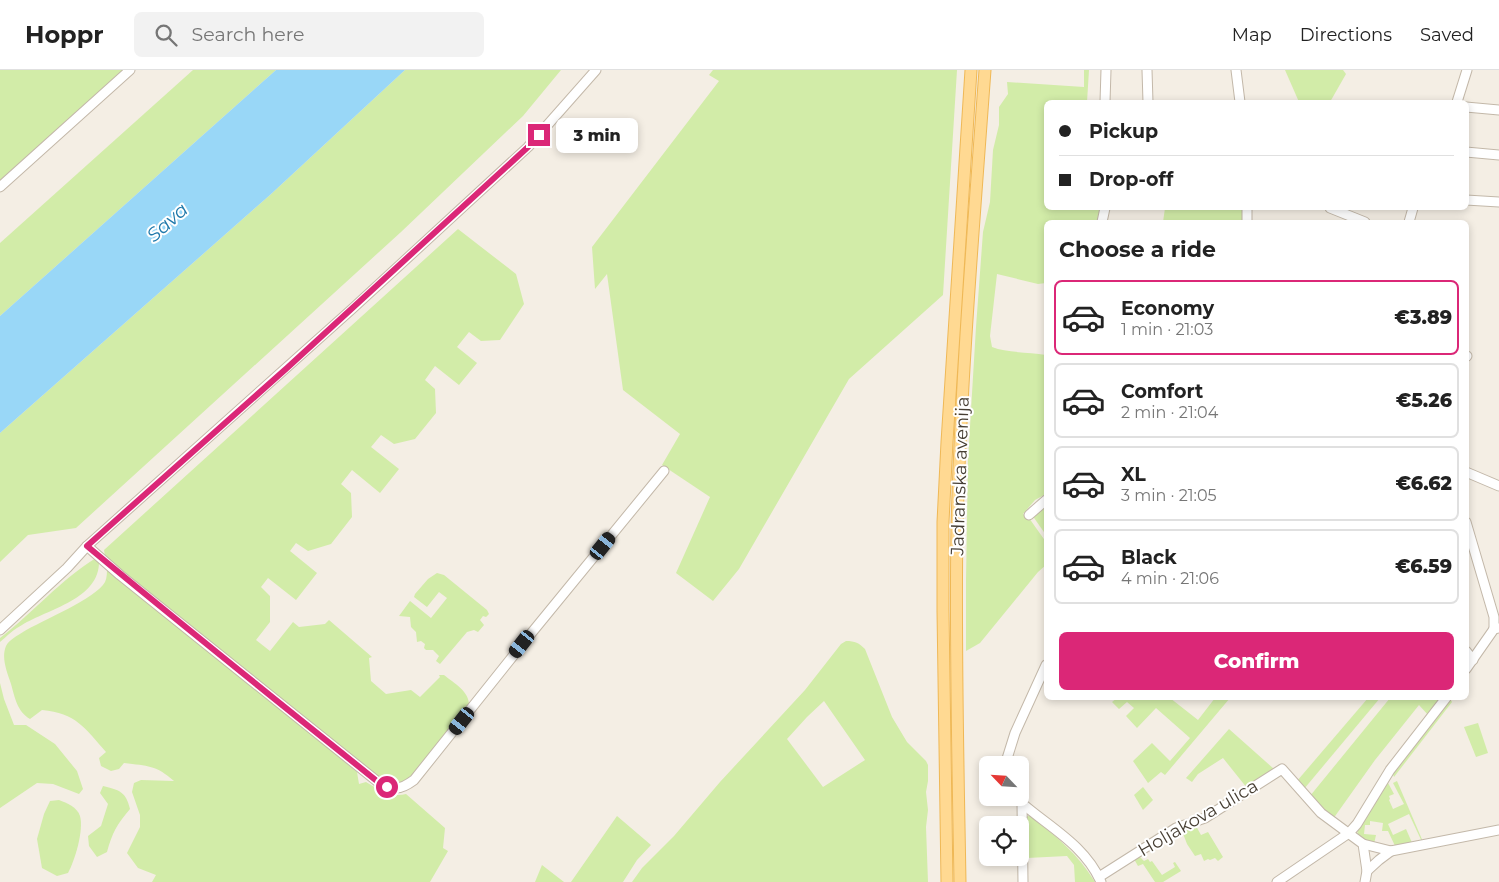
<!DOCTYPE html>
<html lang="en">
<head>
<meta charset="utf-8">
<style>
	body { margin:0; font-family:Montserrat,sans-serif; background:#f2f2f2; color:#222; height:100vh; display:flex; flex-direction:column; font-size:19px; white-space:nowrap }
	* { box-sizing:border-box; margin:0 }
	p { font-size:16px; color:#767676 }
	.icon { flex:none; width:28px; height:28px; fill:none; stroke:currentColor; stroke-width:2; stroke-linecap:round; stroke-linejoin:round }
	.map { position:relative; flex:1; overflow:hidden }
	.side { position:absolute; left:1044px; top:150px; width:425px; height:480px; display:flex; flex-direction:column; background:#fff; border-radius:8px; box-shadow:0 2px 8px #0003 }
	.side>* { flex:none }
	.banner { position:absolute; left:1044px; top:30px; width:425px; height:110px; border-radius:8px; box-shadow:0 2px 8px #0003; display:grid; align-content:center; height:110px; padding:0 15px; background:#fff }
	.needle { width:32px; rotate:295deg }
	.controls { position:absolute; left:979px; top:686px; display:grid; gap:10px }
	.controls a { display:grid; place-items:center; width:50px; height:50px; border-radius:8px; background:#fff; box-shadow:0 2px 8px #0003; font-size:25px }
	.end { position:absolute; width:22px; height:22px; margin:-11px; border:6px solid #db2777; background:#fff; box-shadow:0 0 0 2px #fff }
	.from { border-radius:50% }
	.bubble { position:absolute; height:35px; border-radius:8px; background:#fff; box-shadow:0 2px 8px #0003; font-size:16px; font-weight:800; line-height:35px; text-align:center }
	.car { position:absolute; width:15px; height:30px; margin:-15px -8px; border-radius:6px; box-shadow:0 0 4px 1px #0007; background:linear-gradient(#222 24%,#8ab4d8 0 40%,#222 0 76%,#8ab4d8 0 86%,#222 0) }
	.banner b { display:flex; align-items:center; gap:18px; height:48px; font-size:19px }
	.banner b+b { border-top:1px solid #e0e0e0 }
	.banner i { width:12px; height:12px; background:#222 }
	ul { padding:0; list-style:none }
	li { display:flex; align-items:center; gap:15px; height:75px; margin:0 10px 8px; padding:0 5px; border:2px solid #e0e0e0; border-radius:8px }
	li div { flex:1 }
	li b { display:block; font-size:19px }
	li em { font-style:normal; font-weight:800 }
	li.current { border-color:#db2777 }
	li>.icon { width:45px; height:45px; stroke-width:1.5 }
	h2 { padding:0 15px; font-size:22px; line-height:60px }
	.button { display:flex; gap:10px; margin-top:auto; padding:10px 15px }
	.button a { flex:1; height:58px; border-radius:8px; background:#db2777; color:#fff; font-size:20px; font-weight:800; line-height:58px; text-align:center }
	header { display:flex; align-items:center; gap:30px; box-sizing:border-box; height:70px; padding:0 25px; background:#fff; border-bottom:1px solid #e0e0e0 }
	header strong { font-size:24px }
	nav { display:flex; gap:28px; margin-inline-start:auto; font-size:18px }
	.search { width:350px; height:45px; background:#f2f2f2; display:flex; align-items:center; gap:12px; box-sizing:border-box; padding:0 18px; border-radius:8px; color:#767676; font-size:19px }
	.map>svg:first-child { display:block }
	.green { fill:#d2eca8; fill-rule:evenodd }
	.water { fill:#99d7f7 }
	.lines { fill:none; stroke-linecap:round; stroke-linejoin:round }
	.minor-casing { stroke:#c3b8a9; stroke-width:11 }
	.major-casing { stroke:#efb856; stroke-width:13 }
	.minor { stroke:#fff; stroke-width:9 }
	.major { stroke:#ffd992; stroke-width:11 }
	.route { stroke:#db2777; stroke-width:6 }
	.labels { text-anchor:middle; stroke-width:4; stroke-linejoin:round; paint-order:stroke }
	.street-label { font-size:18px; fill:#463e33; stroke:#fff }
	.water-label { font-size:19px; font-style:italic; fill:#2079ab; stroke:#fff }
</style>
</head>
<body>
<header>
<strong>Hoppr</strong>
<div class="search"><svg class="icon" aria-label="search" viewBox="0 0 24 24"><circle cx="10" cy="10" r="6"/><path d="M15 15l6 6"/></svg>Search here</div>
<nav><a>Map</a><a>Directions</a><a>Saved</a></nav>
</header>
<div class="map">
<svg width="1499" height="812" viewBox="0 0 1499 812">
	<rect width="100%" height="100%" fill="#f4eee4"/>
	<g class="green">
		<polygon points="0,0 135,0 0,121"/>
		<polygon points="193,0 276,0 0,246 0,173"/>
		<polygon points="405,0 561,0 523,46 401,162 76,458 28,465 0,492 0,363 270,125"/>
		<polygon points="713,0 957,0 943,225 849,309 739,499 713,531 676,503 710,427 662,395 680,364 623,320 607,204 595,219 592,177 719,11 709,5"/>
		<path d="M1084,0H1089L1087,32H1046V138H1102L1099,152H1046V213L1038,214L997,204L990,266L992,277C1007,283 1029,282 1046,285V424L1035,430L1023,444L1029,448L1046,472V495L1038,502L980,573L966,581V510L968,390L976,257L983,162L990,132L993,80L999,55V37L1008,24L1007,12L1084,17Z"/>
		<polygon points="1285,0 1343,0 1346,4 1330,32 1299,32"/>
		<polygon points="1165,138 1242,138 1242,152 1163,152"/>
		<path d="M458,159L516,204L524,234L500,270L481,271L469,262L457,277L477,293L459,315L435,296L425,310L435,319L436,343L415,369L394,374L381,365L371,377L399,399L380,423L352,400L341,414L351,423L352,447L331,474L308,481L296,473L290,481L317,503L296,530L268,508L261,517L270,526V552L256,570L270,581L293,552L299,557L325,554L329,550L372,587L369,588L371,611L386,624L411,620L420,627L440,607L439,605H444C455,614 471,622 469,638L407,712C396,717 389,714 379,708L127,506L105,486L104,480Z"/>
		<polygon points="1046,433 1046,465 1032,445"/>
		<path d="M96,488L99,491C100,529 48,539 22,555C14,559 7,566 0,572V568C33,543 60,510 96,488Z"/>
		<path d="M107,497L272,630L357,702L359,714L366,712C378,719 391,728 406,724L445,758L443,778L448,781L430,812H152L156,805L138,798L127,783L140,757V745L132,722L134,713L141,710L174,711C156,695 148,696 124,693L119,699L111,701L101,696L99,688L106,682C85,658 76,643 42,640L30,649C17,641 15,628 11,614C7,602 1,588 6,576C9,570 17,566 23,562C41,551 97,528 105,512C107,508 107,502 107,497Z"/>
		<polygon points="437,503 444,505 487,540 489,544 486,547 483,546 480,550 484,555 478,562 474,560 467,562 440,594 436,591 439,586 433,580 426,580 424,578 425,574 421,571 417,572 416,562 411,557 410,547 399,546 410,531 431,548 447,528 439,522 427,537 414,527 415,524 428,509"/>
		<path d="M846,571C855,571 859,573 865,579L892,647L907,672L926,691L928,695V711L926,722L928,740L926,757L928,812H632L642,798L674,766L720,712L805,620L841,574ZM824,631L865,690L823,717L787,669L807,647Z"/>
		<polygon points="0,613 4,629 14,655 26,655 55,674 77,701 83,719 79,724 53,714 37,713 0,738"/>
		<polygon points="1117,628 1170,628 1198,650 1215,628 1230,628 1165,705 1161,702 1148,713 1133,691 1152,673 1170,691 1190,668 1156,638 1137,658 1126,646 1134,638 1127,632 1119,639 1112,632"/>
		<polygon points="1368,628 1380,628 1304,719 1297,711"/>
		<polygon points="1390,628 1442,628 1429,646 1419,635 1375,690 1333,749 1324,743 1310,726"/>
		<polygon points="1446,628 1450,628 1452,632 1394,707 1392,702"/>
		<polygon points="1478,653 1488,683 1476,687 1464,657"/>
		<polygon points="1229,659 1274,699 1247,718 1223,688 1198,704 1192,712 1186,708"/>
		<polygon points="1387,711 1394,724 1389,726 1390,729 1389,730 1393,739 1404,734 1393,713 1397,711 1424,774 1423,774 1409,744 1388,754 1393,765 1406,759 1413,775 1396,778 1388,761 1382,761 1383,753 1370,751 1370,755 1365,755 1364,764 1376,765 1374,774 1358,766 1357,758"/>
		<path d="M103,716C120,720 126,722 130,739C117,754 112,763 107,782L97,787L89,776L88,766L101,756L108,734L100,723Z"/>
		<polygon points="1143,717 1153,730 1143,740 1134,725"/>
		<path d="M59,730C67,733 77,737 80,746C84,760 75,790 68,803L57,806L42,798L37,769L44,744L50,731Z"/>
		<polygon points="617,746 651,775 637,790 623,812 571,812"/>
		<path d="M1026,746H1030C1055,765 1078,784 1095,812H1075L1074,795L1067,786L1027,788L1025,750Z"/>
		<polygon points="1196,756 1201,765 1208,762 1223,787 1218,791 1215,788 1210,790 1208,789 1204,791 1201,784 1195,786 1187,774 1182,761"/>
		<polygon points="1139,786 1144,791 1148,789 1150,792 1152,791 1162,805 1175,797 1173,793 1175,792 1181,801 1163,812 1155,812 1143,794 1138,796 1134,789"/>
		<polygon points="542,795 564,812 535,812"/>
	</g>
	<polygon class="water" points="276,0 405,0 270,125 0,363 0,246"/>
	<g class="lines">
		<defs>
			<g id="minor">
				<polyline points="1147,0 1148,32"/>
				<polyline points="1236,0 1240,32"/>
				<polyline points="1105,32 1106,0"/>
				<polyline points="1457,32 1467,0"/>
				<polyline points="1466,37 1499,40"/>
				<polyline points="1466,82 1499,85"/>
				<polyline points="0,117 130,0"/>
				<polyline points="1466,130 1499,132"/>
				<polyline points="1330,138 1365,152"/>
				<polyline points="1102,152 1105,138"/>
				<polyline points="1247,152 1247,138"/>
				<polyline points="1409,152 1413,138"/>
				<polyline points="1466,286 1467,286"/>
				<polyline points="1466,402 1499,416"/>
				<polyline points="1029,445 1046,430"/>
				<polyline points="1466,452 1494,547 1494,559"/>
				<path d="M87,476L120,505L378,712C394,720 399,721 414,710L529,566L664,401"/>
				<polyline points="0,560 67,498 87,476 352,239 528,77 596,0"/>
				<polyline points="1466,581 1473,590"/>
				<polyline points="1466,599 1494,559 1499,558"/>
				<polyline points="1005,695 1015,663 1046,595"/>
				<path d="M1016,728C1045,755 1084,773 1101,812"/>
				<polyline points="1022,733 1023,812"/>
				<polyline points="1363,774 1391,781 1499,760"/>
				<polyline points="1367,801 1379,790 1391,781"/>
				<polyline points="1099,807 1176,758 1205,748 1282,699 1321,743 1363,774 1367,801 1365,812"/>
				<polyline points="1277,812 1349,763 1357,754 1390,700 1446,628"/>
			</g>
			<g id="major">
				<polyline points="947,812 943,541 943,452 947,372 971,0"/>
				<path d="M960,812C958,694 955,575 957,457C961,305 974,152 985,0"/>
			</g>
		</defs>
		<use href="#minor" class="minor-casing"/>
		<use href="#major" class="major-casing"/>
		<use href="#minor" class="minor"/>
		<use href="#major" class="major"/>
	</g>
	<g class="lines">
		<path class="route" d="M387,717L378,712C281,634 183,556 87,476L287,298L528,77L539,65"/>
	</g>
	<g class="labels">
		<g class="street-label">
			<text transform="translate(960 406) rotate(-88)" y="6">Jadranska avenija</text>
			<text transform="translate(1198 748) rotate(-30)" y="6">Holjakova ulica</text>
		</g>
		<g class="water-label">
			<text transform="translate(167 152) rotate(-42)" y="7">Sava</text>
		</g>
	</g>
</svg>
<div class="controls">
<a><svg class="needle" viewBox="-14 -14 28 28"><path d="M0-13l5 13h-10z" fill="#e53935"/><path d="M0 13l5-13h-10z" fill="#767676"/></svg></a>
<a><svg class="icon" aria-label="locate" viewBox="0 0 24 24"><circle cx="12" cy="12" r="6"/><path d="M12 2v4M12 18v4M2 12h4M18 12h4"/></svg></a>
</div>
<i class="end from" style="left:387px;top:717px"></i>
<i class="end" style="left:539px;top:65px"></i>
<div class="bubble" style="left:556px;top:48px;width:82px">3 min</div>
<i class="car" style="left:603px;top:476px;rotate:39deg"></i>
<i class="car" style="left:522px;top:574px;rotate:218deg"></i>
<i class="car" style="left:462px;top:651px;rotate:218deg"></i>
<div class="banner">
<b><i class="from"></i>Pickup</b>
<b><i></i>Drop-off</b>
</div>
<section class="side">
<h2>Choose a ride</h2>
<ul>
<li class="current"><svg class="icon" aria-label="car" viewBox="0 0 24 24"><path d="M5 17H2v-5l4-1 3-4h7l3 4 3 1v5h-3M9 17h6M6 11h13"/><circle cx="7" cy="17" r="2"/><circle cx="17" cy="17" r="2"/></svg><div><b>Economy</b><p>1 min · 21:03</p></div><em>€3.89</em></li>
<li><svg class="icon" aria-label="car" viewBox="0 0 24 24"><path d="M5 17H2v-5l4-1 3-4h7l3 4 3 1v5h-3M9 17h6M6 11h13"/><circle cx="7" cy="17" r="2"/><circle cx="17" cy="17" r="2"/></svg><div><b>Comfort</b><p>2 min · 21:04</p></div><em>€5.26</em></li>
<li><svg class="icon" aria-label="car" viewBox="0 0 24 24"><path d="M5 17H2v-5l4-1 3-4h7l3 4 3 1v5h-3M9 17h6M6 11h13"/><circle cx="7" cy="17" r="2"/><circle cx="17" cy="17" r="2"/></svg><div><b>XL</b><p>3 min · 21:05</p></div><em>€6.62</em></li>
<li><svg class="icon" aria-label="car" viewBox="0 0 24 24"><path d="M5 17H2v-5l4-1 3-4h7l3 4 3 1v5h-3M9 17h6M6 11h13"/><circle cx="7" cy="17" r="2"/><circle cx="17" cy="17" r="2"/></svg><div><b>Black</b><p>4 min · 21:06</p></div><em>€6.59</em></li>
</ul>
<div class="button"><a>Confirm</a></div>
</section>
</div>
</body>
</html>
